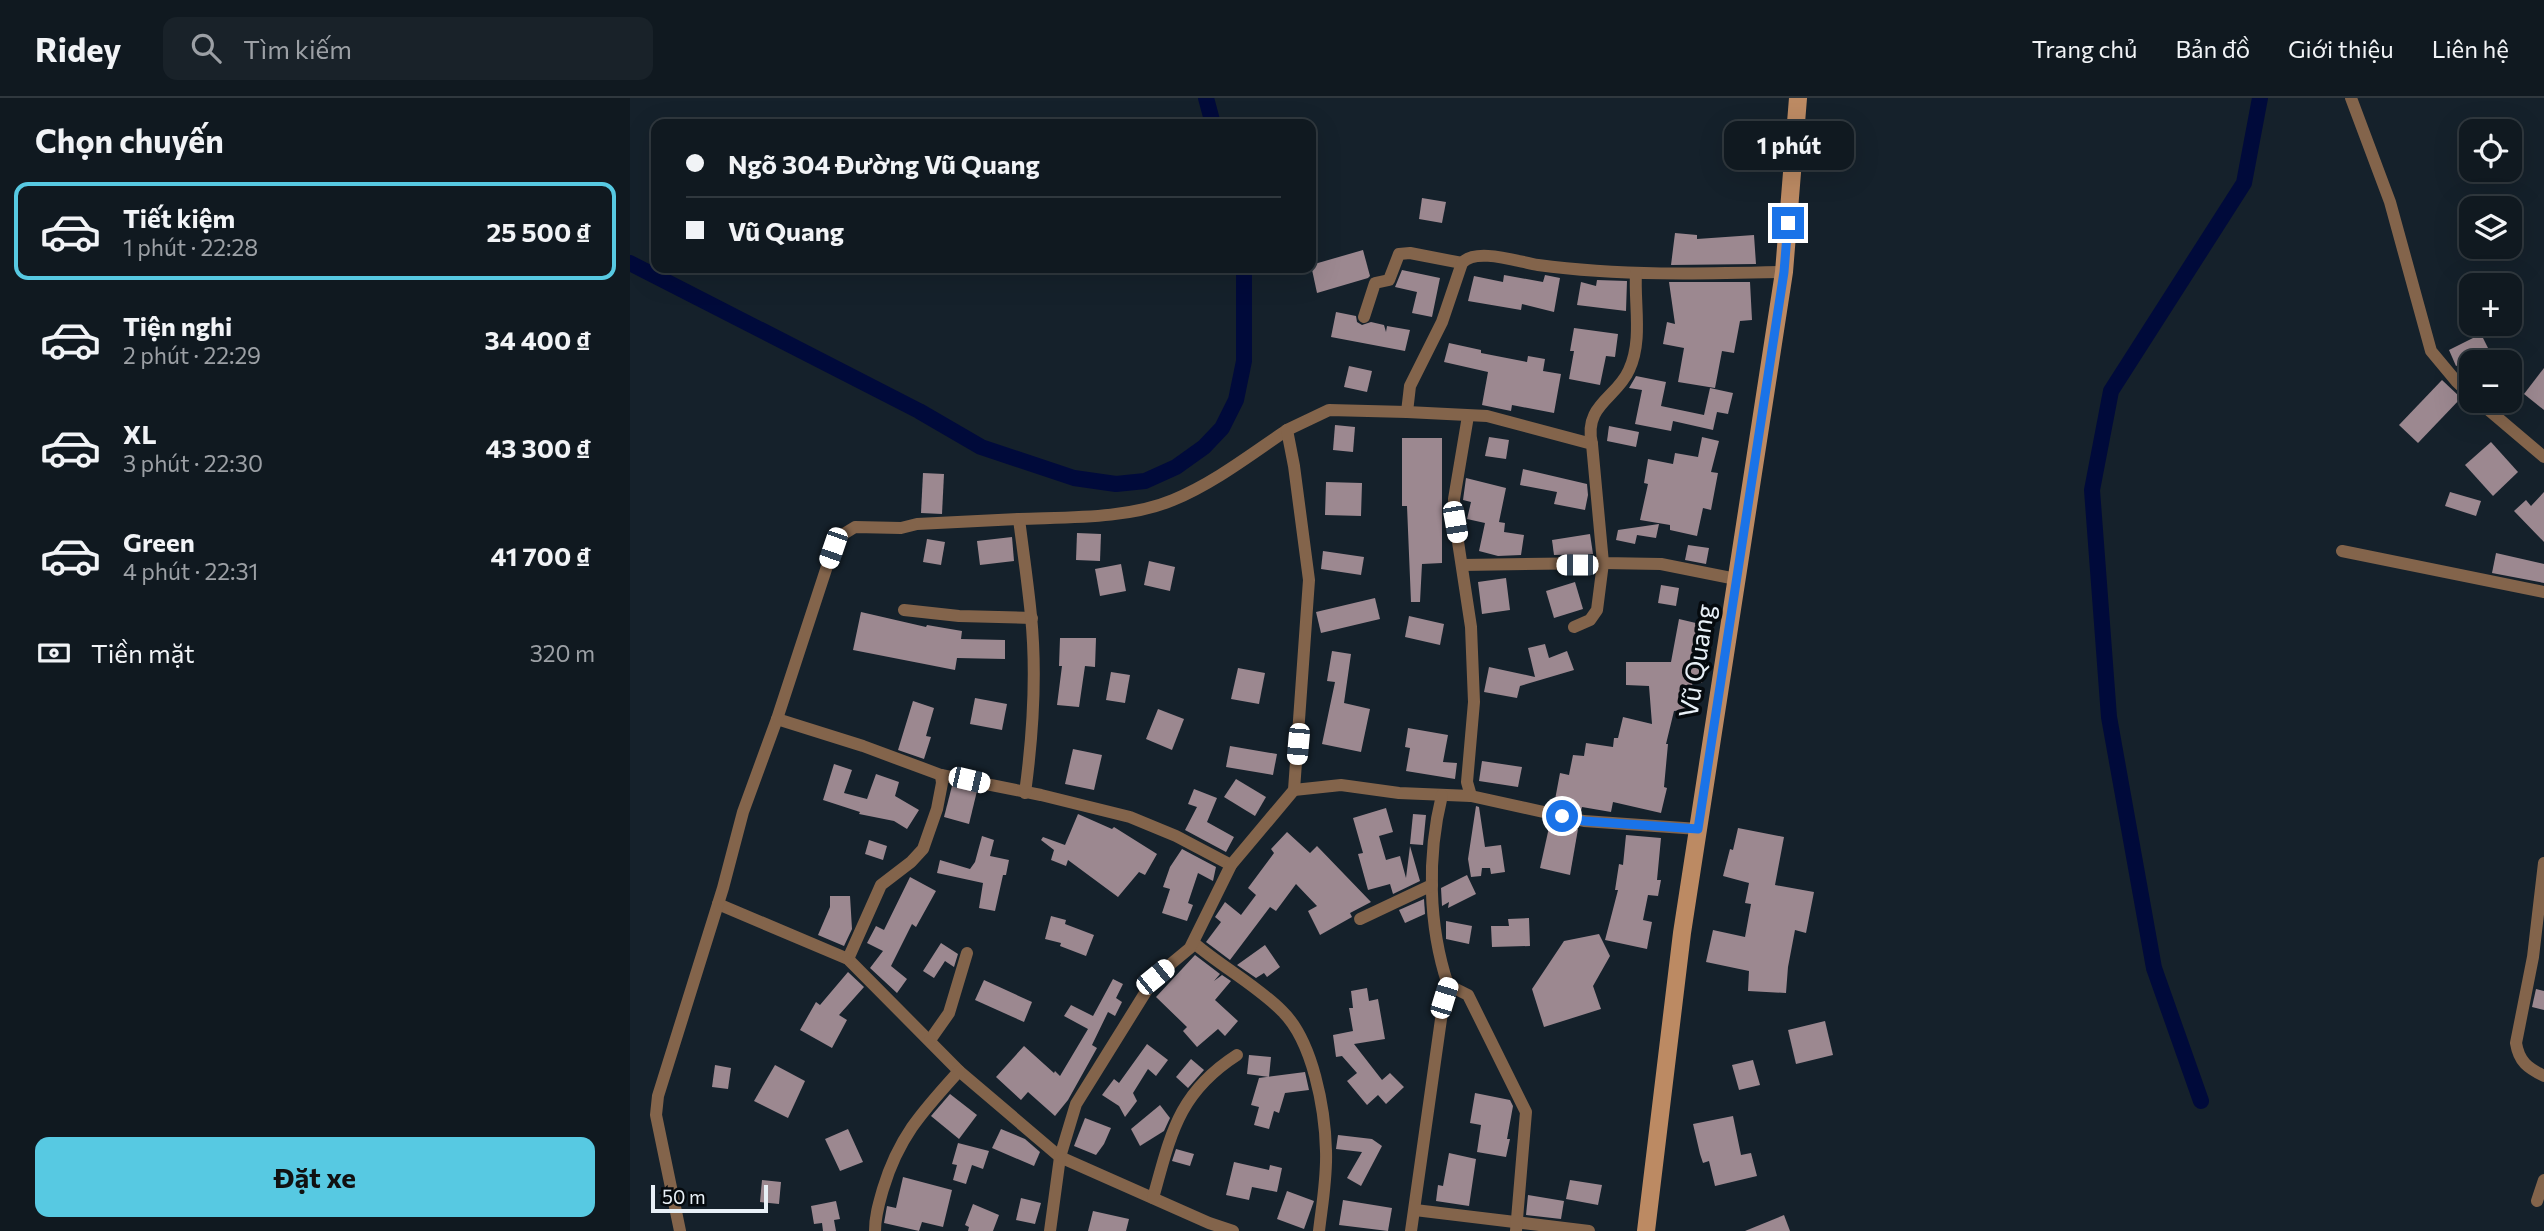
<!DOCTYPE html>
<html lang="vi">
<head>
<meta charset="utf-8">
<style>
	body { margin:0; font-family:Commissioner,sans-serif; background:#192229; color:#f1f3f6; height:100vh; display:flex; flex-direction:column; font-size:26px; white-space:nowrap }
	* { box-sizing:border-box; margin:0 }
	p { font-size:23px; color:#9ca0a5 }
	.icon { flex:none; width:38px; height:38px; fill:none; stroke:currentColor; stroke-width:2; stroke-linecap:round; stroke-linejoin:round }
	.map { position:relative; flex:1; overflow:hidden }
	.drawer { display:flex; flex-direction:column; background:#101920; width:630px }
	.drawer>* { flex:none }
	.hud { position:absolute; left:21px; top:21px; width:665px; height:154px; border-radius:14px; box-shadow:0 7px 28px #0002,0 0 0 2px #30383e; display:grid; align-content:center; height:154px; padding:0 35px; background:#101920 }
	.tools { position:absolute; left:1829px; top:21px; display:grid; gap:14px }
	.tools a { display:grid; place-items:center; width:63px; height:63px; border-radius:14px; background:#101920; box-shadow:0 7px 28px #0002,0 0 0 2px #30383e; font-size:35px }
	.scale { position:absolute; left:21px; bottom:18px; width:117px; box-sizing:border-box; padding-left:7px; border:4px solid #e8f0f7; border-top:0; font-size:19px; line-height:24px; white-space:nowrap; color:#e8f0f7; -webkit-text-stroke:5px #050a0e; paint-order:stroke }
	.end { position:absolute; width:32px; height:32px; margin:-16px; border:9px solid #1a73e8; background:#fff; box-shadow:0 0 0 4px #fff }
	.from { border-radius:50% }
	.bubble { position:absolute; height:49px; border-radius:14px; background:#101920; box-shadow:0 7px 28px #0002,0 0 0 2px #30383e; font-size:23px; font-weight:700; line-height:49px; text-align:center }
	.car { position:absolute; width:21px; height:42px; margin:-21px -10px; border-radius:9px; box-shadow:0 0 5px 2px #0007; background:linear-gradient(#fff 24%,#345 0 40%,#fff 0 76%,#345 0 86%,#fff 0) }
	.hud b { display:flex; align-items:center; gap:24px; height:66px; font-size:26px }
	.hud b+b { border-top:2px solid #30383e }
	.hud i { width:18px; height:18px; background:#f1f3f6 }
	ul { padding:0; list-style:none }
	li { display:flex; align-items:center; gap:21px; height:98px; margin:0 14px 10px; padding:0 21px; border:4px solid transparent; border-radius:14px }
	li div { flex:1 }
	li b { display:block; font-size:26px }
	li em { font-style:normal; font-weight:700 }
	li.on { border-color:#57c9e2 }
	li>.icon { width:63px; height:63px; stroke-width:1.5 }
	h2 { padding:0 35px; font-size:32px; line-height:84px }
	.pay { display:flex; align-items:center; gap:18px; height:77px; padding:0 35px; font-size:26px }
	.pay p { margin-inline-start:auto }
	.button { display:flex; gap:14px; margin-top:auto; padding:14px 35px }
	.button a { flex:1; height:80px; border-radius:14px; background:#57c9e2; color:#111; font-size:28px; font-weight:700; line-height:80px; text-align:center }
	header { display:flex; align-items:center; gap:42px; box-sizing:border-box; height:98px; padding:0 35px; background:#101920; border-bottom:2px solid #30383e }
	header strong { font-size:33px }
	nav { display:flex; gap:38px; margin-inline-start:auto; font-size:24px }
	.search { width:490px; height:63px; background:#192229; display:flex; align-items:center; gap:18px; box-sizing:border-box; padding:0 24px; border-radius:14px; color:#9ca0a5; font-size:26px }
	main { display:flex; flex:1; min-height:0 }
	.map>svg:first-child { display:block }
	.lines { fill:none; stroke-linecap:round; stroke-linejoin:round }
	.canal { stroke:#000a3a; stroke-width:16 }
	.building { fill:#9c8890 }
	.minor { stroke:#83644b; stroke-width:12 }
	.secondary { stroke:#bc8a63; stroke-width:18 }
	.route { stroke:#1a73e8; stroke-width:9 }
	.labels { text-anchor:middle; stroke-width:7; stroke-linejoin:round; paint-order:stroke }
	.street-label { font-size:26px; fill:#e8f0f7; stroke:#050a0e }
</style>
</head>
<body>
<header>
<strong>Ridey</strong>
<div class="search"><svg class="icon" aria-label="search" viewBox="0 0 24 24"><circle cx="10" cy="10" r="6"/><path d="M15 15l6 6"/></svg>Tìm kiếm</div>
<nav><a>Trang chủ</a><a>Bản đồ</a><a>Giới thiệu</a><a>Liên hệ</a></nav>
</header>
<main>
<section class="drawer">
<h2>Chọn chuyến</h2>
<ul>
<li class="on"><svg class="icon" aria-label="car" viewBox="0 0 24 24"><path d="M5 17H2v-5l4-1 3-4h7l3 4 3 1v5h-3M9 17h6M6 11h13"/><circle cx="7" cy="17" r="2"/><circle cx="17" cy="17" r="2"/></svg><div><b>Tiết kiệm</b><p>1 phút · 22:28</p></div><em>25 500 ₫</em></li>
<li><svg class="icon" aria-label="car" viewBox="0 0 24 24"><path d="M5 17H2v-5l4-1 3-4h7l3 4 3 1v5h-3M9 17h6M6 11h13"/><circle cx="7" cy="17" r="2"/><circle cx="17" cy="17" r="2"/></svg><div><b>Tiện nghi</b><p>2 phút · 22:29</p></div><em>34 400 ₫</em></li>
<li><svg class="icon" aria-label="car" viewBox="0 0 24 24"><path d="M5 17H2v-5l4-1 3-4h7l3 4 3 1v5h-3M9 17h6M6 11h13"/><circle cx="7" cy="17" r="2"/><circle cx="17" cy="17" r="2"/></svg><div><b>XL</b><p>3 phút · 22:30</p></div><em>43 300 ₫</em></li>
<li><svg class="icon" aria-label="car" viewBox="0 0 24 24"><path d="M5 17H2v-5l4-1 3-4h7l3 4 3 1v5h-3M9 17h6M6 11h13"/><circle cx="7" cy="17" r="2"/><circle cx="17" cy="17" r="2"/></svg><div><b>Green</b><p>4 phút · 22:31</p></div><em>41 700 ₫</em></li>
</ul>
<div class="pay"><svg class="icon" aria-label="cash" viewBox="0 0 24 24"><path d="M3 7h18v10H3z"/><circle cx="12" cy="12" r="2"/></svg>Tiền mặt<p>320 m</p></div>
<div class="button"><a>Đặt xe</a></div>
</section>
<div class="map">
<svg width="1914" height="1133" viewBox="0 0 1914 1133">
	<rect width="100%" height="100%" fill="#15212b"/>
	<g class="lines">
		<g class="canal">
			<polyline points="576,0 583,26"/>
			<polyline points="0,165 289,313 351,349 444,380 486,386 515,383 546,369 574,349 592,330 606,302 614,263 614,170"/>
			<polyline points="1571,1003 1524,870 1479,619 1462,392 1481,293 1614,85 1630,0"/>
		</g>
	</g>
	<g class="building">
		<polygon points="792,100 816,104 812,125 789,121"/>
		<polygon points="1045,135 1067,137 1067,141 1124,137 1126,166 1041,167"/>
		<polygon points="733,152 740,178 738,180 687,195 681,167"/>
		<polygon points="772,172 810,180 802,219 782,215 787,194 765,189"/>
		<polygon points="874,177 913,184 915,177 930,180 924,214 892,206 891,212 838,203 844,178 873,184"/>
		<polygon points="967,182 997,183 996,213 947,207 951,184 966,188"/>
		<polygon points="1039,184 1120,184 1122,222 1110,223 1104,255 1092,253 1085,290 1048,284 1054,250 1033,246 1037,224 1045,226"/>
		<polygon points="706,214 726,218 727,224 732,227 741,224 754,227 756,234 757,228 780,232 775,253 701,239"/>
		<polygon points="944,230 988,236 985,259 976,258 970,287 939,281 944,253 940,253"/>
		<polygon points="1851,236 1865,264 1850,264 1847,258 1826,268 1819,252"/>
		<polygon points="819,245 851,252 851,255 897,264 898,258 915,261 913,273 931,276 924,315 882,307 881,313 852,307 858,274 814,264"/>
		<polygon points="719,268 742,273 737,294 714,289"/>
		<polygon points="1914,270 1914,312 1894,296"/>
		<polygon points="1006,278 1036,284 1031,308 1074,317 1080,290 1103,295 1098,316 1087,314 1083,332 1043,323 1041,333 1005,326 1012,292 999,290"/>
		<polygon points="1812,282 1831,300 1788,345 1769,327"/>
		<polygon points="705,327 725,329 723,354 703,352"/>
		<polygon points="979,328 1009,334 1006,349 977,343"/>
		<polygon points="859,339 879,342 876,361 855,358"/>
		<polygon points="1072,339 1089,343 1081,374 1088,375 1081,412 1073,410 1067,438 1040,432 1040,427 1010,422 1018,386 1014,385 1018,361 1043,366 1045,355 1068,359"/>
		<polygon points="772,340 812,340 812,465 792,466 790,504 781,504 777,408 772,408"/>
		<polygon points="1861,344 1888,374 1863,398 1835,367"/>
		<polygon points="893,371 957,386 958,397 955,412 924,406 927,394 890,387"/>
		<polygon points="293,375 314,376 312,416 291,415"/>
		<polygon points="836,380 876,390 869,424 875,425 874,434 894,437 891,457 868,458 849,453 855,425 837,421 841,404 833,402"/>
		<polygon points="696,384 732,385 731,418 695,417"/>
		<polygon points="1820,394 1851,403 1846,418 1815,408"/>
		<polygon points="1914,394 1914,444 1884,413 1896,402 1901,408"/>
		<polygon points="1029,426 1026,440 1007,437 1005,446 986,442 988,432"/>
		<polygon points="447,435 471,436 470,463 446,462"/>
		<polygon points="960,436 963,456 924,457 922,442"/>
		<polygon points="382,439 384,463 350,467 347,443"/>
		<polygon points="297,441 315,444 311,467 293,464"/>
		<polygon points="1058,447 1079,450 1076,466 1055,462"/>
		<polygon points="693,453 734,459 731,477 691,471"/>
		<polygon points="1866,455 1914,466 1914,485 1862,475"/>
		<polygon points="519,463 545,469 540,493 514,487"/>
		<polygon points="491,466 496,493 470,498 465,471"/>
		<polygon points="876,480 880,512 852,516 848,484"/>
		<polygon points="945,484 953,511 924,520 916,493"/>
		<polygon points="1031,487 1049,490 1046,508 1028,505"/>
		<polygon points="745,500 750,521 691,535 686,514"/>
		<polygon points="231,514 296,529 297,527 332,533 331,541 375,542 375,561 327,560 325,572 223,552"/>
		<polygon points="779,518 814,526 810,547 775,539"/>
		<polygon points="1049,521 1070,526 1062,561 1076,564 1072,585 1062,583 1064,611 1044,613 1036,646 1038,646 1034,689 1037,690 1031,715 983,704 981,714 952,709 951,713 924,707 930,675 939,677 943,657 954,658 956,645 983,649 984,640 988,640 993,619 1022,626 1019,588 996,587 996,564 1041,564"/>
		<polygon points="430,540 466,540 465,569 455,568 449,609 427,607 432,568 429,568"/>
		<polygon points="915,546 919,560 937,553 944,572 890,588 887,600 854,594 859,569 905,579 898,550"/>
		<polygon points="702,553 721,556 714,605 740,611 731,654 692,646 705,584 697,583"/>
		<polygon points="608,570 635,575 629,606 601,601"/>
		<polygon points="481,574 500,577 495,605 476,602"/>
		<polygon points="345,600 377,606 372,632 340,626"/>
		<polygon points="283,603 304,610 296,638 301,639 294,661 268,652"/>
		<polygon points="528,611 554,621 542,652 516,641"/>
		<polygon points="778,630 818,637 813,664 827,665 825,681 776,673 780,650 775,649"/>
		<polygon points="600,648 647,656 643,677 596,669"/>
		<polygon points="443,651 472,657 464,692 435,686"/>
		<polygon points="852,663 892,669 888,689 849,683"/>
		<polygon points="204,666 222,672 214,695 237,701 246,676 269,684 265,698 289,712 277,731 264,723 229,716 230,714 193,702"/>
		<polygon points="606,681 636,699 625,718 594,699"/>
		<polygon points="322,688 347,693 339,726 314,719"/>
		<polygon points="564,691 587,700 577,724 604,739 596,754 555,732 567,709 558,706"/>
		<polygon points="846,708 849,709 855,749 871,747 875,774 861,776 860,770 852,770 851,778 841,779 838,761"/>
		<polygon points="756,710 763,734 749,738 756,762 770,758 776,780 780,748 790,783 763,796 760,786 738,792 728,756 733,755 723,720"/>
		<polygon points="448,716 482,731 484,729 527,756 515,777 509,774 488,799 438,762 436,768 421,762 424,752 411,742 413,739 435,747"/>
		<polygon points="783,716 796,717 793,747 780,746"/>
		<polygon points="920,725 948,731 940,777 910,770"/>
		<polygon points="1108,730 1154,739 1145,787 1184,794 1176,835 1165,832 1158,869 1156,895 1118,893 1119,873 1076,864 1083,832 1115,839 1121,806 1115,805 1119,785 1093,778 1100,751 1103,752"/>
		<polygon points="657,734 680,755 687,748 741,804 720,815 722,819 690,837 678,813 687,808 666,786 646,813 640,809 600,862 576,844 591,824 585,819 595,804 611,817 626,797 618,790 644,755 641,751"/>
		<polygon points="996,737 1031,740 1027,782 1031,782 1028,798 1018,797 1013,822 1022,824 1017,851 975,842 988,792 985,792 989,766 993,767"/>
		<polygon points="352,738 364,742 360,758 379,762 376,777 373,777 365,813 349,810 353,785 307,775 310,762 340,771 345,764"/>
		<polygon points="239,742 257,748 253,762 235,756"/>
		<polygon points="552,751 586,769 583,783 568,775 558,805 563,807 557,823 532,815 540,791 533,789 540,769"/>
		<polygon points="837,777 846,796 818,810 819,804 812,808 811,790"/>
		<polygon points="280,779 306,793 286,829 282,826 261,868 277,881 267,895 240,870 253,853 237,845 246,828 254,832"/>
		<polygon points="200,798 220,798 222,831 214,848 188,837 200,809"/>
		<polygon points="794,801 795,816 775,825 769,812"/>
		<polygon points="421,818 436,822 435,826 464,837 456,858 430,848 431,845 415,841"/>
		<polygon points="899,820 900,848 862,849 861,828 879,828 878,821"/>
		<polygon points="816,823 842,828 839,846 816,841"/>
		<polygon points="969,836 980,858 963,888 971,911 914,929 902,891 934,843"/>
		<polygon points="311,845 328,856 324,869 315,863 304,880 293,873"/>
		<polygon points="635,847 650,869 637,879 634,875 626,880 607,867"/>
		<polygon points="565,857 590,876 584,883 592,877 601,883 585,902 608,923 595,938 588,931 567,949 553,933 557,929 526,899"/>
		<polygon points="218,874 234,889 209,917 217,922 202,950 170,932 186,904 190,907"/>
		<polygon points="483,881 493,886 486,900 492,904 485,918 478,914 462,947 467,950 438,1002 425,1018 398,994 391,1002 366,979 394,948 424,975 425,973 430,978 458,931 434,918 441,907 463,918"/>
		<polygon points="354,882 402,904 394,924 345,902"/>
		<polygon points="737,890 739,903 748,901 755,941 724,946 752,982 760,975 774,989 756,1006 748,997 737,1007 717,983 727,975 712,958 706,959 703,937 723,933 719,910 723,910 721,893"/>
		<polygon points="1906,891 1914,893 1914,912 1902,909"/>
		<polygon points="1195,923 1203,957 1166,966 1158,932"/>
		<polygon points="517,946 538,962 526,978 518,971 503,995 507,1003 495,1019 489,1008 472,997 484,981 489,985"/>
		<polygon points="619,957 641,959 639,979 617,976"/>
		<polygon points="561,961 574,972 558,990 546,979"/>
		<polygon points="1123,962 1130,987 1109,992 1102,967"/>
		<polygon points="85,967 101,970 98,991 82,989"/>
		<polygon points="145,967 175,983 158,1020 124,1003"/>
		<polygon points="675,974 679,992 655,995 649,1015 644,1013 639,1031 624,1027 629,1009 621,1007 629,980"/>
		<polygon points="845,995 880,1002 883,1008 877,1041 880,1041 876,1059 847,1054 851,1027 840,1025"/>
		<polygon points="320,996 347,1017 329,1041 301,1018"/>
		<polygon points="530,1007 540,1020 534,1033 510,1048 501,1031"/>
		<polygon points="1103,1018 1111,1057 1121,1055 1127,1078 1085,1088 1079,1063 1073,1065 1070,1056 1063,1026"/>
		<polygon points="455,1020 481,1030 474,1046 466,1057 444,1048"/>
		<polygon points="218,1031 233,1064 210,1073 195,1041"/>
		<polygon points="371,1031 395,1041 410,1054 404,1068 362,1050"/>
		<polygon points="708,1037 742,1041 752,1048 731,1088 717,1080 732,1054 706,1051"/>
		<polygon points="328,1045 359,1053 353,1071 342,1067 336,1086 323,1082 327,1067 322,1066"/>
		<polygon points="546,1051 564,1056 560,1068 542,1063"/>
		<polygon points="819,1055 846,1061 839,1108 806,1103 808,1087 813,1088"/>
		<polygon points="604,1064 639,1072 640,1067 652,1070 647,1094 622,1089 619,1102 596,1097"/>
		<polygon points="273,1079 322,1092 313,1129 292,1124 289,1133 254,1125 257,1108 266,1110"/>
		<polygon points="132,1082 151,1084 149,1106 130,1104"/>
		<polygon points="940,1082 972,1087 968,1107 936,1101"/>
		<polygon points="657,1093 684,1103 674,1131 647,1121"/>
		<polygon points="898,1097 934,1103 931,1121 896,1117"/>
		<polygon points="391,1100 411,1105 405,1126 386,1122"/>
		<polygon points="713,1102 762,1110 758,1133 709,1127"/>
		<polygon points="206,1103 210,1121 204,1122 206,1133 193,1133 192,1125 184,1126 181,1108"/>
		<polygon points="343,1106 369,1117 363,1133 338,1133 339,1129 335,1127"/>
		<polygon points="463,1113 499,1121 496,1133 458,1133"/>
		<polygon points="1154,1117 1160,1133 1115,1133"/>
	</g>
	<g class="lines">
		<g class="minor">
			<polyline points="1721,0 1760,104 1801,253 1826,283 1841,297"/>
			<polyline points="734,219 745,185 759,182 769,156 780,155 832,165"/>
			<polyline points="1848,303 1914,359"/>
			<path d="M777,314L780,288L812,224L832,165C846,149 888,164 908,167C990,178 1072,176 1154,174"/>
			<polyline points="838,318 824,401 825,424 841,529 844,604 837,684 841,698"/>
			<path d="M962,346C953,307 987,300 999,272C1013,242 1004,206 1006,175"/>
			<path d="M389,421C438,419 498,421 543,402C584,385 620,357 657,332"/>
			<polyline points="1712,453 1914,494"/>
			<polyline points="832,467 973,465 967,512 960,522 944,529"/>
			<polyline points="274,512 329,518 402,520"/>
			<polyline points="147,621 233,648 311,677 411,697 500,719 546,738 601,767"/>
			<polyline points="664,692 711,687 769,695 841,698 954,723 1068,731"/>
			<path d="M812,697C797,758 798,827 818,887"/>
			<path d="M1914,765L1903,859L1886,945C1889,964 1898,970 1914,978"/>
			<polyline points="88,806 218,861 329,973 430,1059 579,1125 603,1133"/>
			<polyline points="730,821 802,787"/>
			<path d="M564,845C592,869 626,887 652,913C683,943 695,1011 696,1053C697,1080 692,1107 689,1133"/>
			<polyline points="218,861 251,787 281,764 293,751 307,711 312,685 311,677"/>
			<polyline points="300,942 319,915 337,855"/>
			<path d="M523,1100C541,1036 548,995 607,957"/>
			<polyline points="1907,1103 1914,1082"/>
			<polyline points="785,1112 959,1133"/>
			<path d="M50,1133L26,1017L28,998L93,790L113,714L147,621L203,450L212,437L225,429L271,430L287,426L389,421C393,453 398,486 401,518C407,577 403,636 395,695"/>
			<path d="M245,1133C245,1118 249,1105 253,1091C269,1038 293,1013 329,973"/>
			<polyline points="420,1133 430,1059 446,1006 525,879 560,850 601,767 664,692 679,482 664,368 657,332 699,312 777,314 857,318 962,346 973,465 1031,466 1106,481"/>
			<polyline points="781,1133 814,900 818,887 838,897 896,1014 886,1133"/>
		</g>
		<polyline class="secondary" points="1016,1133 1052,835 1154,174 1168,0"/>
	</g>
	<g class="lines">
		<polyline class="route" points="932,718 954,723 1068,731 1154,174 1158,125"/>
	</g>
	<g class="labels">
		<g class="street-label">
			<text transform="translate(1067 563) rotate(-81)" y="9">Vũ Quang</text>
		</g>
	</g>
</svg>
<div class="tools">
<a><svg class="icon" aria-label="locate" viewBox="0 0 24 24"><circle cx="12" cy="12" r="6"/><path d="M12 2v4M12 18v4M2 12h4M18 12h4"/></svg></a>
<a><svg class="icon" aria-label="layers" viewBox="0 0 24 24"><path d="M12 4l9 5-9 5-9-5zM3 14l9 5 9-5"/></svg></a>
<a>+</a>
<a>−</a>
</div>
<div class="scale">50 m</div>
<i class="end from" style="left:932px;top:718px"></i>
<i class="end" style="left:1158px;top:125px"></i>
<div class="bubble" style="left:1094px;top:23px;width:130px">1 phút</div>
<i class="car" style="left:825px;top:424px;rotate:170deg"></i>
<i class="car" style="left:203px;top:450px;rotate:199deg"></i>
<i class="car" style="left:947px;top:467px;rotate:270deg"></i>
<i class="car" style="left:668px;top:646px;rotate:185deg"></i>
<i class="car" style="left:339px;top:682px;rotate:103deg"></i>
<i class="car" style="left:525px;top:879px;rotate:51deg"></i>
<i class="car" style="left:814px;top:900px;rotate:17deg"></i>
<div class="hud">
<b><i class="from"></i>Ngõ 304 Đường Vũ Quang</b>
<b><i></i>Vũ Quang</b>
</div>
</div>
</main>
</body>
</html>
